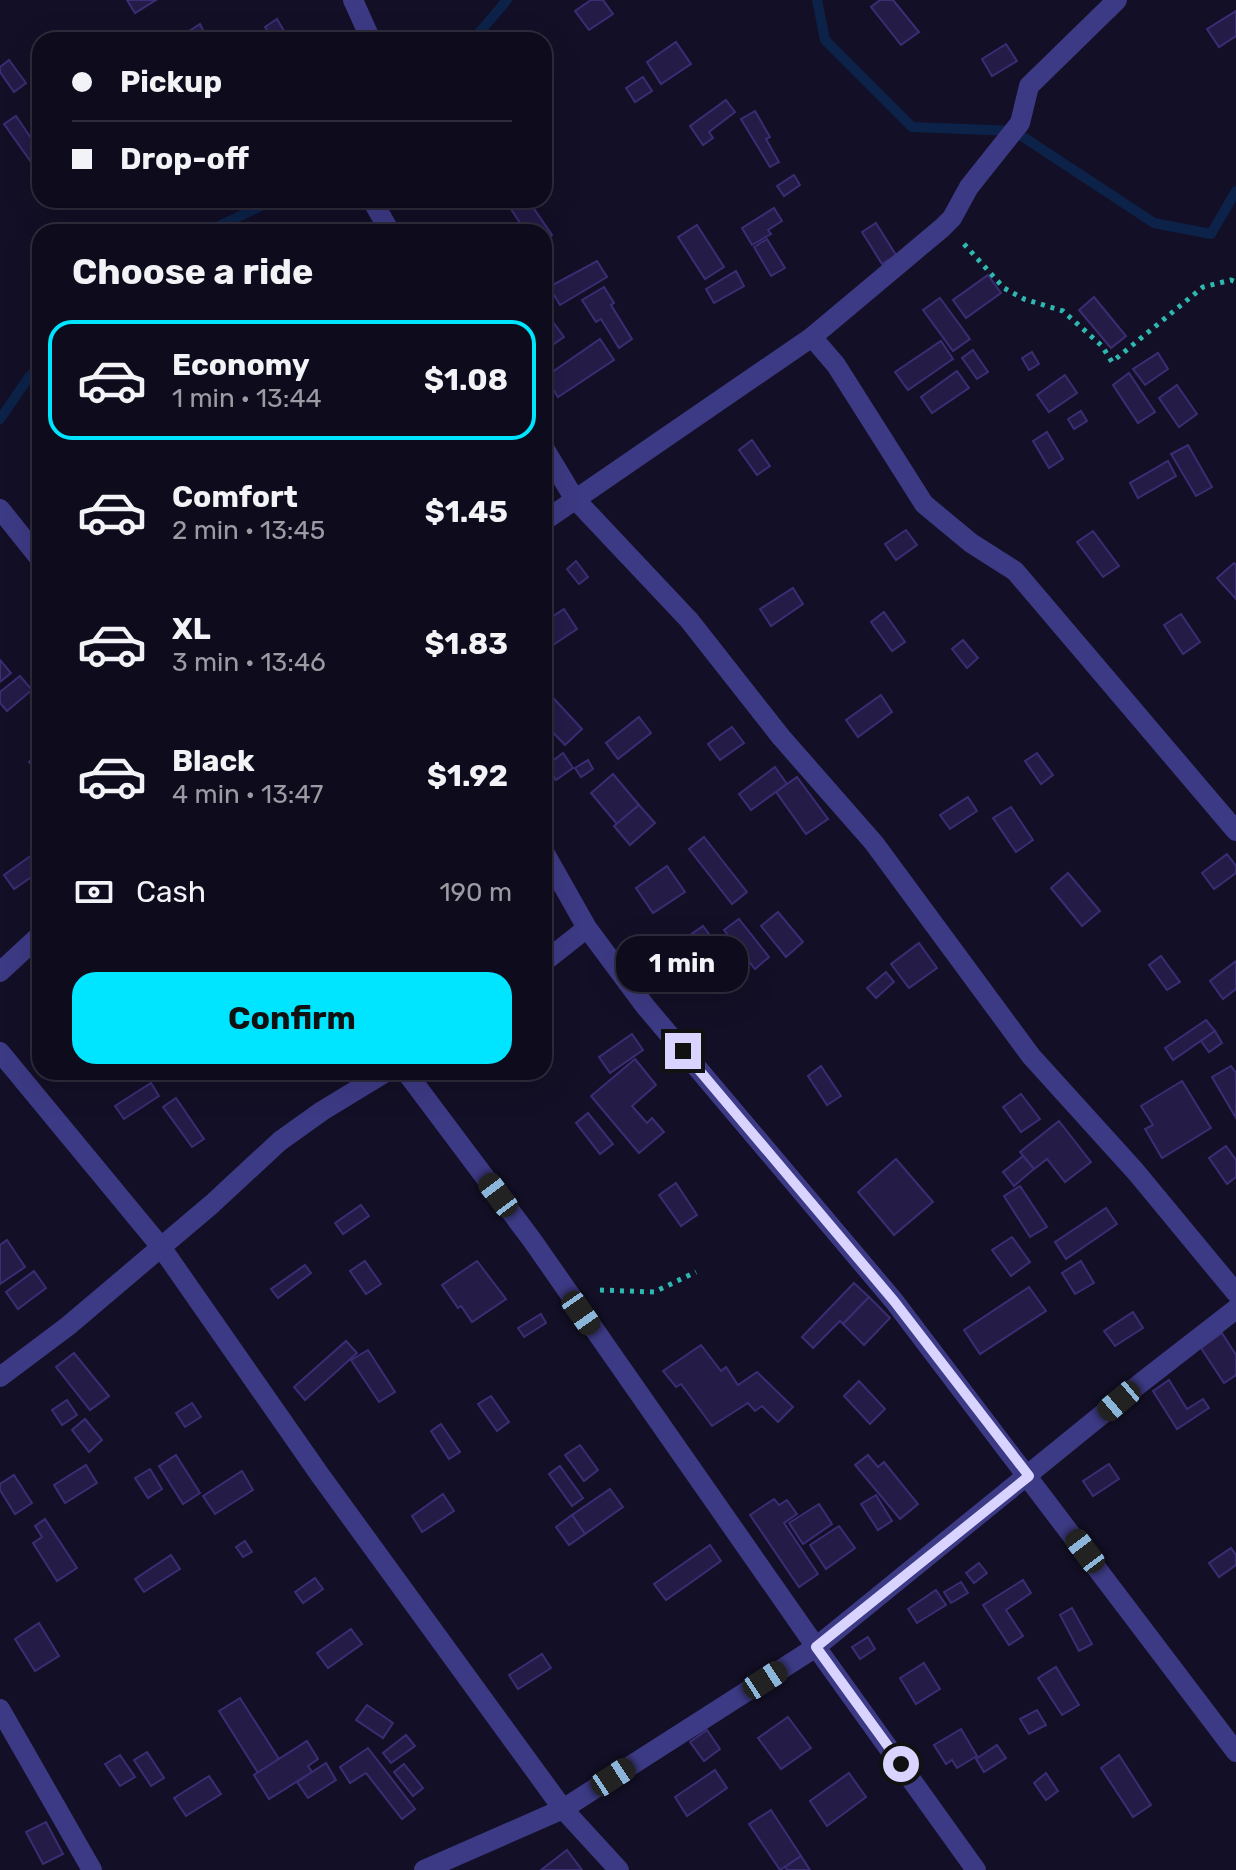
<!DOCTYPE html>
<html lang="en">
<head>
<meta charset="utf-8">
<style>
	body { margin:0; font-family:Rubik,sans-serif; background:#1c1929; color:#f1f3f6; height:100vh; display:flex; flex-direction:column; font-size:30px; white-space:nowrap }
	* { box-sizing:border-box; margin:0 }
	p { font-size:26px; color:#9b9ba3 }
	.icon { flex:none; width:44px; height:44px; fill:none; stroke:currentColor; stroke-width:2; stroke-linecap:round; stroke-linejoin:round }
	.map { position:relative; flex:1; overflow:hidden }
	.drawer { position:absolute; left:32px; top:224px; width:520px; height:856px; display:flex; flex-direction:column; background:#0e0b1c; border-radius:24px; box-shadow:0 8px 32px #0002,0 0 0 2px #2e2b3b }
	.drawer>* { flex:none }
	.guide { position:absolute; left:32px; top:32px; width:520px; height:176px; border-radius:24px; box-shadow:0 8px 32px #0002,0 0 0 2px #2e2b3b; display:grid; align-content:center; height:176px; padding:0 40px; background:#0e0b1c }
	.end { position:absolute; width:36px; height:36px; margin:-18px; border:10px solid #d9d4ff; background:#111; box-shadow:0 0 0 4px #111 }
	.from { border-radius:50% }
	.bubble { position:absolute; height:56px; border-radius:24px; background:#0e0b1c; box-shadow:0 8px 32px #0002,0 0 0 2px #2e2b3b; font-size:26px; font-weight:700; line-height:56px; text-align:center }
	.car { position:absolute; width:24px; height:48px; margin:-24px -12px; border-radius:10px; box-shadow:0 0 6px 2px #0007; background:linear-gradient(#222 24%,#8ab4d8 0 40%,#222 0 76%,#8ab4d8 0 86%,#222 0) }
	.guide b { display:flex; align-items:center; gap:28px; height:76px; font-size:30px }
	.guide b+b { border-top:2px solid #2e2b3b }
	.guide i { width:20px; height:20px; background:#f1f3f6 }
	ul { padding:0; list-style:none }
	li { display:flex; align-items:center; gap:24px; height:120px; margin:0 16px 12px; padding:0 24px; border:4px solid transparent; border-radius:24px }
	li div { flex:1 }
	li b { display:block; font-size:30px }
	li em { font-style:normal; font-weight:700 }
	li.active { border-color:#00e5ff }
	li>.icon { width:72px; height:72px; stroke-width:1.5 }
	h2 { padding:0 40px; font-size:36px; line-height:96px }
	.pay { display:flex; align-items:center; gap:20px; height:88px; padding:0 40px; font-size:30px }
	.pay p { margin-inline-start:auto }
	.button { display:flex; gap:16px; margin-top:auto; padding:16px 40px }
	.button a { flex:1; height:92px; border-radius:24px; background:#00e5ff; color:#111; font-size:32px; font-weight:700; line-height:92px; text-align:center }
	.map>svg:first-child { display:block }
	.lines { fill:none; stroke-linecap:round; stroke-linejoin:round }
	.stream { stroke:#0c2248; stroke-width:10 }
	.building { fill:#241b47; stroke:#3b2d73; stroke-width:2 }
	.path { stroke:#2fb8b0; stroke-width:5; stroke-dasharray:4 6; stroke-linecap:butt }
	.minor { stroke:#3d3a85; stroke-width:20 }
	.route { stroke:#d9d4ff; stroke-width:10 }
</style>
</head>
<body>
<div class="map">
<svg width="1236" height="1870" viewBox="0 0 1236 1870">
	<rect width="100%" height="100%" fill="#130f26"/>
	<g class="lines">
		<g class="stream">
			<polyline points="817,0 825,40 912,127 1014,131 1154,223 1211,234 1236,191"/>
			<polyline points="473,40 507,0"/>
			<polyline points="206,232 274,200"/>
			<polyline points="0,419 29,377 40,366"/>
		</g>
	</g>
	<g class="building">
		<polygon points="127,0 156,0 135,13"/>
		<polygon points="591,0 603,0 613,14 589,30 575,11"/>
		<polygon points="880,0 893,0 919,32 901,45 871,7"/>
		<polygon points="1236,11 1236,36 1219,47 1207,29"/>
		<polygon points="277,19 284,31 272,38 265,27"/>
		<polygon points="200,24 208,40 177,39"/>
		<polygon points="676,42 691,64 661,84 647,62"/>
		<polygon points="1006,44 1017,61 992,76 982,59"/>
		<polygon points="9,60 26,83 14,92 0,72 0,67"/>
		<polygon points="643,77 652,91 635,102 626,88"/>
		<polygon points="726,100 735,112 709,132 713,138 703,145 690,126"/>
		<polygon points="755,111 770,137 766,139 779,162 770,167 741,119"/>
		<polygon points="16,116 40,151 40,166 36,169 4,124"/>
		<polygon points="794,175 800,185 784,196 777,186"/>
		<polygon points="505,200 528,200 552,235 544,241 544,232 526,232"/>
		<polygon points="774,208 782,221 768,230 771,234 752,245 742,228"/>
		<polygon points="876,223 896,255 882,264 862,232"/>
		<polygon points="697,225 724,267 705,279 678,237"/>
		<polygon points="767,239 785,268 771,276 754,247"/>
		<polygon points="597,261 607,277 560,305 549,287"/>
		<polygon points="736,271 744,286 714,303 706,289"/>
		<polygon points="988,275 1001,293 966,318 953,300"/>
		<polygon points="604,287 614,303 611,305 632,339 619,348 601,319 596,322 582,300"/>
		<polygon points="1094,297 1126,336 1111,348 1079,310"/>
		<polygon points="940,298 970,339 953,351 923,310"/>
		<polygon points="553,322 564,337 548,348 544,341 544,328"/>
		<polygon points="600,339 614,360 558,397 545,377"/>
		<polygon points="941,341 953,359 908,390 895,372"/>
		<polygon points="973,350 988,372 977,379 962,358"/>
		<polygon points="1032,352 1039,364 1029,370 1022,358"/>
		<polygon points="1158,353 1168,369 1145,385 1133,369"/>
		<polygon points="957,371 969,388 932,413 921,397"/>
		<polygon points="1129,373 1155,412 1138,423 1113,385"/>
		<polygon points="1065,375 1077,393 1049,412 1037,395"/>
		<polygon points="1177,385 1197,414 1179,427 1159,398"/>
		<polygon points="1081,411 1087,421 1074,429 1068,419"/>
		<polygon points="1047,432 1063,459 1049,468 1033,441"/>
		<polygon points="752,440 770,466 757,475 739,450"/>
		<polygon points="1188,445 1212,487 1196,496 1171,454"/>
		<polygon points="1168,461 1176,476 1138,498 1130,483"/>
		<polygon points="906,530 917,545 896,560 885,544"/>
		<polygon points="1093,531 1119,566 1103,577 1077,542"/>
		<polygon points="576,561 588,577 579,584 567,569"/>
		<polygon points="1234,563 1236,565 1236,599 1217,578"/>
		<polygon points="793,588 803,604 771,626 760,609"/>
		<polygon points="564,609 577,629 544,651 544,622"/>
		<polygon points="884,612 905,642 892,651 871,622"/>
		<polygon points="1181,614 1200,642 1183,654 1164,625"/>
		<polygon points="963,640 978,658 967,668 952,649"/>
		<polygon points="0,660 11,673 0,682"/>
		<polygon points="20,676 32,690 7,711 0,703 0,692"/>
		<polygon points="544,688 582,729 565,745 544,723"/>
		<polygon points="881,695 892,712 858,737 846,720"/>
		<polygon points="639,717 651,733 618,759 606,743"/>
		<polygon points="732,727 744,743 720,760 708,744"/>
		<polygon points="40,752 40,773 29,762"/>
		<polygon points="563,753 573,768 556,780 546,766"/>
		<polygon points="1037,753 1053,775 1041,784 1025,761"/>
		<polygon points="588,760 593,769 581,777 575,768"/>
		<polygon points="775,767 787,784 751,810 739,794"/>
		<polygon points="613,774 639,805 617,824 591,793"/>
		<polygon points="797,777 828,819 806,834 776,792"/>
		<polygon points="968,797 977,811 950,829 940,815"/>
		<polygon points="639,805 655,823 630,845 614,826"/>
		<polygon points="1011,807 1033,840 1016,852 993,818"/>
		<polygon points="704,837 747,892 732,904 689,849"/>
		<polygon points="36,852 40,857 40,871 14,889 4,875"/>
		<polygon points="1227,854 1236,866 1236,873 1214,889 1202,873"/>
		<polygon points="667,866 685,892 653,913 636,888"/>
		<polygon points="1068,873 1100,911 1082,926 1051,888"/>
		<polygon points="778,912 803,942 786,957 761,926"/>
		<polygon points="739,919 769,957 755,969 724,930"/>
		<polygon points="703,926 717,945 684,968 670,949"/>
		<polygon points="650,937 673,973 660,981 636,945"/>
		<polygon points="919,943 937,968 909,988 891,964"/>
		<polygon points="1161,956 1180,982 1167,990 1149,965"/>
		<polygon points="1236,961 1236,989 1223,999 1210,981"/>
		<polygon points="886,972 894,982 876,998 867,988"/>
		<polygon points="1206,1020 1215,1031 1173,1060 1165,1048"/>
		<polygon points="1215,1031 1222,1043 1209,1052 1201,1041"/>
		<polygon points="632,1034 643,1050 610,1073 599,1057"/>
		<polygon points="635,1059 656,1085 632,1106 647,1123 652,1118 664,1132 639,1153 591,1096"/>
		<polygon points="821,1066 841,1096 827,1105 808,1076"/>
		<polygon points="1231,1066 1236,1073 1236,1118 1212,1077"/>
		<polygon points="1182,1081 1211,1128 1162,1158 1145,1129 1153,1125 1141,1106"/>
		<polygon points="151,1083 159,1096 124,1119 115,1106"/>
		<polygon points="1021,1094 1040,1119 1021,1132 1003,1107"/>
		<polygon points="176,1098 204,1139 192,1147 163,1107"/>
		<polygon points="588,1113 613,1144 600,1154 576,1123"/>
		<polygon points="1059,1121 1091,1162 1065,1182 1047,1159 1034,1169 1020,1152"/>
		<polygon points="1226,1146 1236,1160 1236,1177 1227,1184 1209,1158"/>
		<polygon points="1023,1156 1034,1169 1014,1186 1003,1172"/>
		<polygon points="896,1159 933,1202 894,1235 858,1192"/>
		<polygon points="676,1183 697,1215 681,1226 659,1195"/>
		<polygon points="1020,1186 1047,1227 1030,1237 1004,1196"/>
		<polygon points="361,1205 369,1216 343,1234 335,1223"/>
		<polygon points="1106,1208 1117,1224 1066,1259 1055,1242"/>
		<polygon points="1012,1237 1030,1262 1011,1276 992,1250"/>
		<polygon points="7,1240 25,1267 0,1284 0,1245"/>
		<polygon points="365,1261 381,1284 366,1294 350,1271"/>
		<polygon points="477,1261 506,1299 472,1322 461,1306 458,1308 442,1285"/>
		<polygon points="1081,1261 1094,1283 1075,1294 1062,1273"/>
		<polygon points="305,1265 311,1273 278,1298 271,1289"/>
		<polygon points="34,1271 46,1288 18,1309 6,1292"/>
		<polygon points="854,1283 869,1297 843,1324 840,1321 813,1348 802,1337"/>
		<polygon points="1029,1287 1046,1311 980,1354 964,1330"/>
		<polygon points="869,1297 890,1318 864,1345 843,1324"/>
		<polygon points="1133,1312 1143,1328 1115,1346 1104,1331"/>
		<polygon points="541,1314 546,1323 524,1337 518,1328"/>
		<polygon points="1222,1333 1236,1355 1236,1375 1224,1383 1201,1348"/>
		<polygon points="346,1341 357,1353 305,1400 294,1387"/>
		<polygon points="701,1345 721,1371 726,1367 738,1385 757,1372 793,1407 778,1422 762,1406 755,1411 748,1403 712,1426 681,1384 676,1387 663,1371"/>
		<polygon points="368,1350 395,1392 379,1402 351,1360"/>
		<polygon points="74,1353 109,1396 90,1410 56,1367"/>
		<polygon points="1169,1380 1187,1409 1203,1399 1209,1408 1177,1429 1153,1391"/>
		<polygon points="859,1381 885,1409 870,1424 844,1396"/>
		<polygon points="491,1396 509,1422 497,1431 478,1404"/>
		<polygon points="67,1400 77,1415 62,1425 52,1410"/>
		<polygon points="192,1403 201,1417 185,1427 176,1413"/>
		<polygon points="85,1419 102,1440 89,1452 72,1430"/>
		<polygon points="441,1424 460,1452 449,1459 431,1431"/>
		<polygon points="580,1445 598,1470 584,1481 565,1455"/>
		<polygon points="176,1455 200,1493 183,1504 159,1466"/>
		<polygon points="868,1455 878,1467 884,1462 918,1504 900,1519 855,1465"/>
		<polygon points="1109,1464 1119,1479 1093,1496 1083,1481"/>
		<polygon points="86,1465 97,1483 65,1503 54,1485"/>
		<polygon points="560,1466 583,1498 572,1506 549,1474"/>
		<polygon points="150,1469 162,1489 148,1498 135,1478"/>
		<polygon points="242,1471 253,1490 215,1514 203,1496"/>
		<polygon points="14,1475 32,1503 15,1514 0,1490 0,1484"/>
		<polygon points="610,1489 623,1507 585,1534 572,1515"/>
		<polygon points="443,1494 454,1511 422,1532 412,1516"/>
		<polygon points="876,1495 892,1521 878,1530 861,1504"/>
		<polygon points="774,1499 779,1505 787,1500 797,1514 784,1523 818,1574 799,1587 750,1515"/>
		<polygon points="819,1504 832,1524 803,1544 789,1523"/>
		<polygon points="572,1515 585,1534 569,1545 556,1527"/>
		<polygon points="45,1519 77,1568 57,1581 33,1543 42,1537 35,1526"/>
		<polygon points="839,1526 855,1548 826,1569 810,1545"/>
		<polygon points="245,1541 252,1552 243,1557 236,1547"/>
		<polygon points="710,1545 721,1561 666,1600 654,1584"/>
		<polygon points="1231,1548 1236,1555 1236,1565 1219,1577 1209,1563"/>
		<polygon points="171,1555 180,1569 144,1592 135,1579"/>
		<polygon points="979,1563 987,1573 974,1583 966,1573"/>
		<polygon points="315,1578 323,1589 303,1603 295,1592"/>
		<polygon points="1023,1580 1031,1593 1006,1610 1023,1636 1009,1645 983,1605"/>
		<polygon points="961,1582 968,1593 951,1603 944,1592"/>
		<polygon points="936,1590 946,1605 917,1623 908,1609"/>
		<polygon points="1072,1608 1092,1644 1079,1651 1060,1615"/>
		<polygon points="39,1623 59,1656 35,1671 15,1639"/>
		<polygon points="351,1629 362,1644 328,1668 317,1653"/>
		<polygon points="868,1637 875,1649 860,1659 852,1647"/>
		<polygon points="542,1654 551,1668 518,1689 509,1675"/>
		<polygon points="924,1663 940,1689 916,1704 900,1678"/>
		<polygon points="1056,1667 1079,1705 1062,1715 1038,1678"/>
		<polygon points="240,1698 279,1759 258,1773 219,1711"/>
		<polygon points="367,1705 393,1723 383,1738 356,1720"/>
		<polygon points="1037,1710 1046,1725 1029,1734 1020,1719"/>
		<polygon points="788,1717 811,1748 781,1769 758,1738"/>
		<polygon points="961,1729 977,1756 957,1768 952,1760 946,1764 934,1745"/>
		<polygon points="707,1730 720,1749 704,1761 690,1742"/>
		<polygon points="406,1735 415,1746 391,1763 383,1753"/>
		<polygon points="307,1741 318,1759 308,1766 312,1772 269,1799 254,1775"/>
		<polygon points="997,1745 1006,1758 984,1772 976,1759"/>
		<polygon points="368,1748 415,1809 402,1819 366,1773 350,1783 340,1767"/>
		<polygon points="147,1752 164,1778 151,1786 134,1760"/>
		<polygon points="120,1755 135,1777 120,1786 105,1764"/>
		<polygon points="1119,1755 1151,1805 1133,1817 1101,1768"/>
		<polygon points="326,1763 336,1780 308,1798 297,1782"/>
		<polygon points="404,1764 423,1788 413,1796 394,1772"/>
		<polygon points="715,1770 727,1788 687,1816 675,1797"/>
		<polygon points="849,1773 866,1797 827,1826 810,1801"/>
		<polygon points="1046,1773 1058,1791 1046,1800 1034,1783"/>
		<polygon points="209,1776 221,1794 186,1816 174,1798"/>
		<polygon points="771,1810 801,1856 780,1870 749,1824"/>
		<polygon points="46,1822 63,1854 43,1864 26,1832"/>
		<polygon points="567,1850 582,1870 541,1870"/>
		<polygon points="801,1856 810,1870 787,1870 785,1867"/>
	</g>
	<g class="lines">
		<g class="path">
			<polyline points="964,244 1004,288 1024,299 1063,311 1102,346 1112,362 1203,287 1231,280 1236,282"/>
			<polyline points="600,1290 654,1292 696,1272"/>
		</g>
		<g class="minor">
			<polyline points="353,0 371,40"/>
			<polyline points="372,200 390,232"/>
			<polyline points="812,337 836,365 924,504 971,543 1015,571 1236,831"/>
			<polyline points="544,448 574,498 689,620 781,737 874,843 1031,1056 1136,1172 1236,1293"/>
			<polyline points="0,509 40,559"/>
			<polyline points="544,521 812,337 942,228 952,218 969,187 1020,123 1029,86 1117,0"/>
			<polyline points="544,852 587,928 645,1006 894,1301 1236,1752"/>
			<polyline points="544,962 587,928"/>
			<polyline points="0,972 40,935"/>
			<polyline points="0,1052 161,1247 320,1475 563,1809 619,1870"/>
			<polyline points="406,1072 532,1240 816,1647 976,1870"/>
			<polyline points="0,1377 68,1326 212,1204 280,1141 322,1111 386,1072"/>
			<polyline points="0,1709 92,1870"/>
			<polyline points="424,1870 563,1809 816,1647 1142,1382 1236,1309"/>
		</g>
	</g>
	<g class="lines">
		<polyline class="route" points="683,1051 894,1301 1029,1476 816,1647 901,1764"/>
	</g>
</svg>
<i class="end from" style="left:901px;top:1764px"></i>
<i class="end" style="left:683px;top:1051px"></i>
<div class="bubble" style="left:616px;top:936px;width:132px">1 min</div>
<i class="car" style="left:498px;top:1195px;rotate:323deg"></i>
<i class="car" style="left:581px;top:1313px;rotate:145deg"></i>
<i class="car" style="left:1119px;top:1401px;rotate:230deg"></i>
<i class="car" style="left:1085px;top:1551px;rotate:323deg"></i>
<i class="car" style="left:765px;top:1680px;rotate:57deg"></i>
<i class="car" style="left:613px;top:1777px;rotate:57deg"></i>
<div class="guide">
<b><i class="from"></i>Pickup</b>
<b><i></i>Drop-off</b>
</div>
<section class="drawer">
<h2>Choose a ride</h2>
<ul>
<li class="active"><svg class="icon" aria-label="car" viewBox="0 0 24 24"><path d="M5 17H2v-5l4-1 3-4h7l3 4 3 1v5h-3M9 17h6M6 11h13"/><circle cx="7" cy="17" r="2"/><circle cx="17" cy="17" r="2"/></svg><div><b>Economy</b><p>1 min · 13:44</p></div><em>$1.08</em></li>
<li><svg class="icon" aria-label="car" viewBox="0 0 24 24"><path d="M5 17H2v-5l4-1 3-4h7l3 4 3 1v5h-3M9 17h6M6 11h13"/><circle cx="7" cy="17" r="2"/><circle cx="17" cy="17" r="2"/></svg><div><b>Comfort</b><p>2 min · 13:45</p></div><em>$1.45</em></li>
<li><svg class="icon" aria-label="car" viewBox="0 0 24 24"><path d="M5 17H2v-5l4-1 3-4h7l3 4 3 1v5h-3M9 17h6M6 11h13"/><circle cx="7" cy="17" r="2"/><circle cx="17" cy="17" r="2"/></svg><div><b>XL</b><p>3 min · 13:46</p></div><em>$1.83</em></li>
<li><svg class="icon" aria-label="car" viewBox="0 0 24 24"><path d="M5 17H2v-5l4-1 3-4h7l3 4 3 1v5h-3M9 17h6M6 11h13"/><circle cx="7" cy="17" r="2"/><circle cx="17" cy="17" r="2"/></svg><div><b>Black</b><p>4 min · 13:47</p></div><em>$1.92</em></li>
</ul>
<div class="pay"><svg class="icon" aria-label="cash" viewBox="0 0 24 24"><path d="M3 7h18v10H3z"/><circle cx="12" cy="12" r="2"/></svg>Cash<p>190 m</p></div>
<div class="button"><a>Confirm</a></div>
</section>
</div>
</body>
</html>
